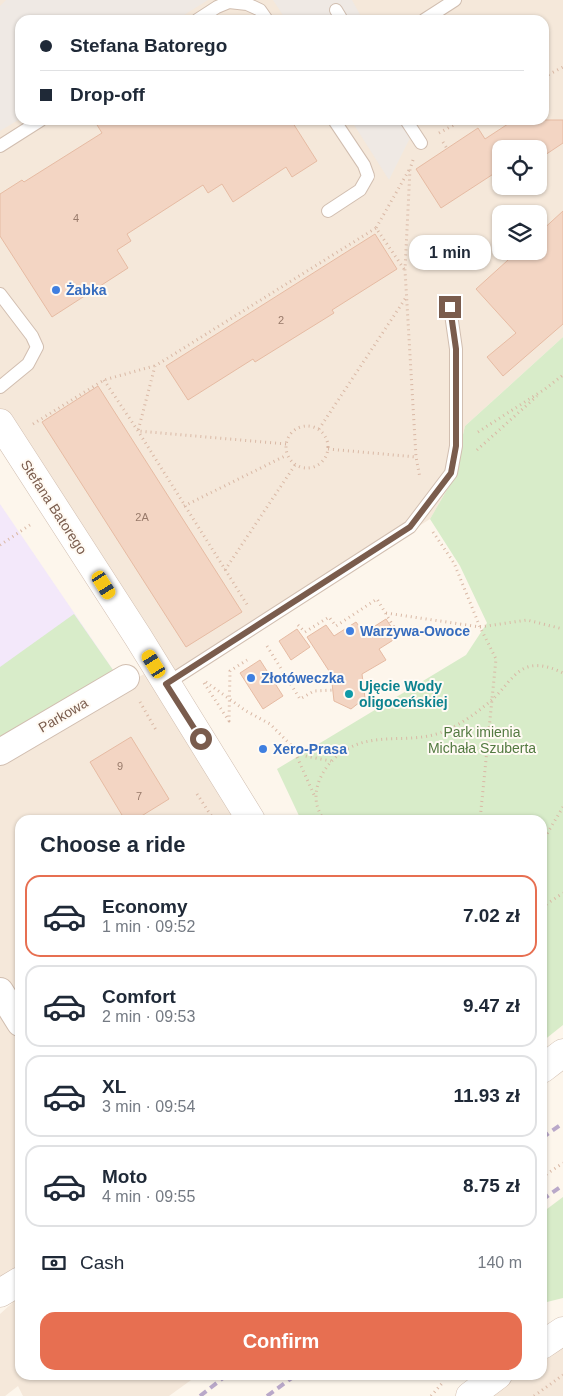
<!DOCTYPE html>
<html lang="en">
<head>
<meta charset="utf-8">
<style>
	body { margin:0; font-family:Helvetica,sans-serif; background:#f2f2f3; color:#1f2937; height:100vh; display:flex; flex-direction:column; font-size:19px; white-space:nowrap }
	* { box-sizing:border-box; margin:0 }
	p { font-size:16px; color:#747a83 }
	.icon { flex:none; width:28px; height:28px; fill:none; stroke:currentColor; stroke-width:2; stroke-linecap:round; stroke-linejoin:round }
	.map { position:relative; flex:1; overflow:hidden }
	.side { position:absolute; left:15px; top:815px; width:532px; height:565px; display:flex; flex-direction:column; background:#fff; border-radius:15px; box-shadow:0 1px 4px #0004 }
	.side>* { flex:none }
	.guide { position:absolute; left:15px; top:15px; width:534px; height:110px; border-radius:15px; box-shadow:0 1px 4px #0004; display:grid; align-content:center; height:110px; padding:0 25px; background:#fff }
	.buttons { position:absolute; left:492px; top:140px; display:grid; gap:10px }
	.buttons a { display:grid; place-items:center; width:55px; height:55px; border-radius:10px; background:#fff; box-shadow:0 1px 4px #0004; font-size:25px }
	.end { position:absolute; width:22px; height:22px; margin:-11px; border:6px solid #7a5c4d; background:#fff; box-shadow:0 0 0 2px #fff }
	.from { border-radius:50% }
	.bubble { position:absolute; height:35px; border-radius:15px; background:#fff; box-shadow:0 1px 4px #0004; font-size:16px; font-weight:700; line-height:35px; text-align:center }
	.car { position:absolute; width:15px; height:30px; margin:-15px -8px; border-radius:6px; box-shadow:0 0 4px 1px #0007; background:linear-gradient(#f5c518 24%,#345 0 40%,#f5c518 0 76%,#345 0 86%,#f5c518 0) }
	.guide b { display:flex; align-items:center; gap:18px; height:48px; font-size:19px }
	.guide b+b { border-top:1px solid #e0e1e3 }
	.guide i { width:12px; height:12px; background:#1f2937 }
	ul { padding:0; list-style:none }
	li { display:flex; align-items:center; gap:15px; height:82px; margin:0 10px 8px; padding:0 15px; border:2px solid #e0e1e3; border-radius:15px }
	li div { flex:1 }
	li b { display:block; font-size:19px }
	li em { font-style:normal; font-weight:700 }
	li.active { border-color:#e76f51 }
	li>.icon { width:45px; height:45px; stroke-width:1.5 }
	h2 { padding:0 25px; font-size:22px; line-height:60px }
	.pay { display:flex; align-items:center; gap:12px; height:55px; padding:0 25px; font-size:19px }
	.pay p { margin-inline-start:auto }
	.primary-button { display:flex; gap:10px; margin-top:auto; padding:10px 25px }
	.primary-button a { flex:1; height:58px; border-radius:15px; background:#e76f51; color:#fff; font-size:20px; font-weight:700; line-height:58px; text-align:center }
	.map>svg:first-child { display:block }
	.residential { fill:#f5e8da; fill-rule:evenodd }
	.industrial { fill:#efe9e4 }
	.education { fill:#f3e8fa }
	.green { fill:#d8ecc9 }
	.building { fill:#f3d5c3; stroke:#e6bba3 }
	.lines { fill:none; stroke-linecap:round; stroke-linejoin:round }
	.service-casing { stroke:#d1beb0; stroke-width:14 }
	.minor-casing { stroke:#d1beb0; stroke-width:28 }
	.tertiary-casing { stroke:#d1beb0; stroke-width:29 }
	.path { stroke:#d9b8a5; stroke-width:3; stroke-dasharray:1 4; stroke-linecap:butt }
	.service { stroke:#fff; stroke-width:12 }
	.minor { stroke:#fff; stroke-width:26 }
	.tertiary { stroke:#fff; stroke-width:28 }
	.rail { stroke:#b9a8c9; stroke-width:4; stroke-dasharray:8 5; stroke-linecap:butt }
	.route { stroke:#7a5c4d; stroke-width:6 }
	.shop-dot { fill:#3f7fe0; stroke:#fffaf3; stroke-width:2 }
	.culture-dot { fill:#0f9aa8; stroke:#fffaf3; stroke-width:2 }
	.labels { text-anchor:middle; stroke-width:4; stroke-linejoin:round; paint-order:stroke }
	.number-label { font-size:11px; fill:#987a6a }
	.shop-label { font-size:14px; font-weight:bold; fill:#366cbe; stroke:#fffaf3; text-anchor:start }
	.street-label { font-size:14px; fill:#7a5c4d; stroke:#fffaf3 }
	.culture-label { font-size:14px; font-weight:bold; fill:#0d838f; stroke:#fffaf3; text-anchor:start }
	.park-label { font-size:14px; fill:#537a41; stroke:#fffaf3 }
</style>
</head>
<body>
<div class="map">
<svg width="563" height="1396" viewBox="0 0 563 1396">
	<rect width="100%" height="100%" fill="#fdf6ec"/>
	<g class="residential">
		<path d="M0,0H563V337L465,426L452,481L430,519L170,686L0,418ZM20,20H544V120H20ZM501,149H539V186H501ZM501,214H539V251H501Z"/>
		<polygon points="151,670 246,820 20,820 20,1278 0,1289 0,757"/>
		<polygon points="20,1296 20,1375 198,1375 169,1396 23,1396 18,1386 5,1396 0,1396 0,1314"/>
		<polygon points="563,1338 563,1396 480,1396 510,1375 542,1375 543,1352"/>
	</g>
	<g class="industrial">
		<polygon points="6,0 208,0 176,20 20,20 20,119 0,131 0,6"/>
		<polygon points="273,0 352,0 363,20 286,20"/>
		<polygon points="351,120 419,120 389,180"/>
	</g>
	<polygon class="education" points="0,504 113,670 0,738"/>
	<g class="green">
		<polygon points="563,337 563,1025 543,1041 542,820 301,820 277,769 466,655 487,623 460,566 430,519 452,481 465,426"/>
		<polygon points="74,614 113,670 0,738 0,667"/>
		<polygon points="563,1197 563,1298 543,1303 543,1212"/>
	</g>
	<g class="building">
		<polygon points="94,120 291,120 317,161 292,177 286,167 233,202 222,184 208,193 203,185 127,234 131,241 117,250 128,268 52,317 0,236 0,194 22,180 24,182 102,133"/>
		<polygon points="514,120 563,120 563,143 539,159 539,145 532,149 501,149 501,169 441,208 416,169 478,128 485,139"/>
		<polygon points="563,211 563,324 503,376 487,357 516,333 476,289 518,251 539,251 539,233"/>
		<polygon points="375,234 397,269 332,310 334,313 255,362 253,359 188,400 166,366"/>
		<polygon points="98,386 242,612 186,647 42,422"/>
		<polygon points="386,619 398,637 379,649 386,660 362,674 365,698 351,709 334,701 331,674 307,637 326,625 334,636 356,622 364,633"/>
		<polygon points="297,629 310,647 291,660 279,641"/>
		<polygon points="260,660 283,696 263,709 240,673"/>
		<polygon points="131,737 169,799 135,820 125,820 90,762"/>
	</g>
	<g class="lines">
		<defs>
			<g id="service">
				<polyline points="336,10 342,20"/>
				<polyline points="197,20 217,7 229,2 247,4 260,10 267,20"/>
				<polyline points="424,20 455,0"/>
				<polyline points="406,120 421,143"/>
				<polyline points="0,146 41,120"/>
				<polyline points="328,211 360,190 368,176 364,165 334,120"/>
				<polyline points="0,294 32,336 37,347 28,364 0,387"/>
				<polyline points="166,684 410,527 451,473 456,446 456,349 450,307"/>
			</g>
			<g id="minor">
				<polyline points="0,752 126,678"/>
				<polyline points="0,991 20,1023"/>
			</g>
			<g id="tertiary">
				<polyline points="0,423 138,637 251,820"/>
				<polyline points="542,1069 563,1053"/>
				<polyline points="0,1293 20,1281"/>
				<polyline points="542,1345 563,1331"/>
				<polyline points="470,1396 498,1375"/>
			</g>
		</defs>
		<use href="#service" class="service-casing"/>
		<use href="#minor" class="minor-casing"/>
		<use href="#tertiary" class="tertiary-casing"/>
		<g class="path">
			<polyline points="544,77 563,67"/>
			<polyline points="515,120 515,121"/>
			<polyline points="439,133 463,120"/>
			<polyline points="443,142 448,150"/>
			<polyline points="413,160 410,169 405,270 416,457 420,478"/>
			<polyline points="404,269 376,228 409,170"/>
			<polyline points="104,380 138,431 248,606"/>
			<polyline points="33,424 104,380 154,366"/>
			<circle cx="307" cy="447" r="21"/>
			<polyline points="319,429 407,296"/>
			<polyline points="478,432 545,389 563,375"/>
			<polyline points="286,444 138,431 155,366 376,228"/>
			<polyline points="328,449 416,457"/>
			<polyline points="477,450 537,396"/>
			<polyline points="184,506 287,455"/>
			<polyline points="433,532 454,563 480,627 496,659 480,820"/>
			<polyline points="0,545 30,525"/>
			<polyline points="225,570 295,465"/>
			<polyline points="386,613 480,627 527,620 563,629"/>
			<polyline points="298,625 305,632 329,617 336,626 377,599 398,634"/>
			<polyline points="267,646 300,699 314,691 333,690"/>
			<polyline points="206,682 246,711 270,724 293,747 305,756 331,761"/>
			<polyline points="204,683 229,721 230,671 247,660"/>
			<polyline points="140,702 156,730"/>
			<polyline points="293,748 315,797"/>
			<polyline points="197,794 214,820"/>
			<path d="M324,820C315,807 314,795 319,781C323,771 329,763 337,756C372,727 412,748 449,729C465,722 480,710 493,699C503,690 511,676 523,669C535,662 551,667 563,673"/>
			<polyline points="542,842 563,807"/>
			<polyline points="542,907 563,893"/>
			<polyline points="542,1177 563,1163"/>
			<polyline points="431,1396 444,1381"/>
			<polyline points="534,1396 563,1375"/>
		</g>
		<use href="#service" class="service"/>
		<use href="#minor" class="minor"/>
		<use href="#tertiary" class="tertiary"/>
		<g class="rail">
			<polyline points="542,1138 563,1123"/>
			<polyline points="542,1200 563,1185"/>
			<polyline points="200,1396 227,1375"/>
			<polyline points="267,1396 296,1375"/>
		</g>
	</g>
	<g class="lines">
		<polyline class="route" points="201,739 166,684 410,527 451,473 456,446 456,349 450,307"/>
	</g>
	<g class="shop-dot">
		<circle cx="56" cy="290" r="5"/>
		<circle cx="350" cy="631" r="5"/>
		<circle cx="251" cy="678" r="5"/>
		<circle cx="263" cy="749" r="5"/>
	</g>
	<circle class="culture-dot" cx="349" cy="694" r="5"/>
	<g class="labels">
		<g class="number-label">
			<text x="76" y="222">4</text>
			<text x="281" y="324">2</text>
			<text x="142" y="521">2A</text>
			<text x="120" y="770">9</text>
			<text x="139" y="800">7</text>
		</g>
		<g class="shop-label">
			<text x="66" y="295">Żabka</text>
			<text x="360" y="636">Warzywa-Owoce</text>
			<text x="261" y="683">Złotóweczka</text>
			<text x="273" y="754">Xero-Prasa</text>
		</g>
		<g class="street-label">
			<text transform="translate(54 507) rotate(57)" y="5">Stefana Batorego</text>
			<text transform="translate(63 715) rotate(-30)" y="5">Parkowa</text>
		</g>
		<g class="culture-label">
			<text x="359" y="691">Ujęcie Wody<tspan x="359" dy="16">oligoceńskiej</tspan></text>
		</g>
		<g class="park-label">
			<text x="482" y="737">Park imienia<tspan x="482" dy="16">Michała Szuberta</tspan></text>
		</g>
	</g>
</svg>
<div class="buttons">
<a><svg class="icon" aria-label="locate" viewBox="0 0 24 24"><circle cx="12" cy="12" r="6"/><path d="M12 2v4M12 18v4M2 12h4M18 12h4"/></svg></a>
<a><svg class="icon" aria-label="layers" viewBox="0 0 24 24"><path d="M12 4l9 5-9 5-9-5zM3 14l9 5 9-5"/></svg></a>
</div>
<i class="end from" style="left:201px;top:739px"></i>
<i class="end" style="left:450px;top:307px"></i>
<div class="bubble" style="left:409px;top:235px;width:82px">1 min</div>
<i class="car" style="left:104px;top:585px;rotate:148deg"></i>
<i class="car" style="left:154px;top:664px;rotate:328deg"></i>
<div class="guide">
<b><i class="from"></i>Stefana Batorego</b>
<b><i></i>Drop-off</b>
</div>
<section class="side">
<h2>Choose a ride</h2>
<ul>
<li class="active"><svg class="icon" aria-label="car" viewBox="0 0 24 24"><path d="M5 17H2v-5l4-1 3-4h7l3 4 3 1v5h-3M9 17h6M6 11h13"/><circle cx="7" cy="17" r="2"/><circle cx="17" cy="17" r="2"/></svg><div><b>Economy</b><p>1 min · 09:52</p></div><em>7.02 zł</em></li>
<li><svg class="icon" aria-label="car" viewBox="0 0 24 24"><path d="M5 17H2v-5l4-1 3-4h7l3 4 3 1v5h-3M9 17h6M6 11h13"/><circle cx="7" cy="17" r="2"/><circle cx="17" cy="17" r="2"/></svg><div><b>Comfort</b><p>2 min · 09:53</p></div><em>9.47 zł</em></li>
<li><svg class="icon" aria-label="car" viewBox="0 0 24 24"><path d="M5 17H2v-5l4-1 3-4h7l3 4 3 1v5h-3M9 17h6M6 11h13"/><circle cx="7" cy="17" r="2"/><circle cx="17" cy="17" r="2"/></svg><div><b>XL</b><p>3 min · 09:54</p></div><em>11.93 zł</em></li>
<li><svg class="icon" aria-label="car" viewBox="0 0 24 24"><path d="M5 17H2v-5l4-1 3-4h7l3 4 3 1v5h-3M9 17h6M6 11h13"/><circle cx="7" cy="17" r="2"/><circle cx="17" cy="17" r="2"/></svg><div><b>Moto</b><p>4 min · 09:55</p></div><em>8.75 zł</em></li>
</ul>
<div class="pay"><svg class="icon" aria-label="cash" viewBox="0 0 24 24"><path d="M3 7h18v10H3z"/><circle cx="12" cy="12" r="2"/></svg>Cash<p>140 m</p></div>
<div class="primary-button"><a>Confirm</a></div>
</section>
</div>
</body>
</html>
